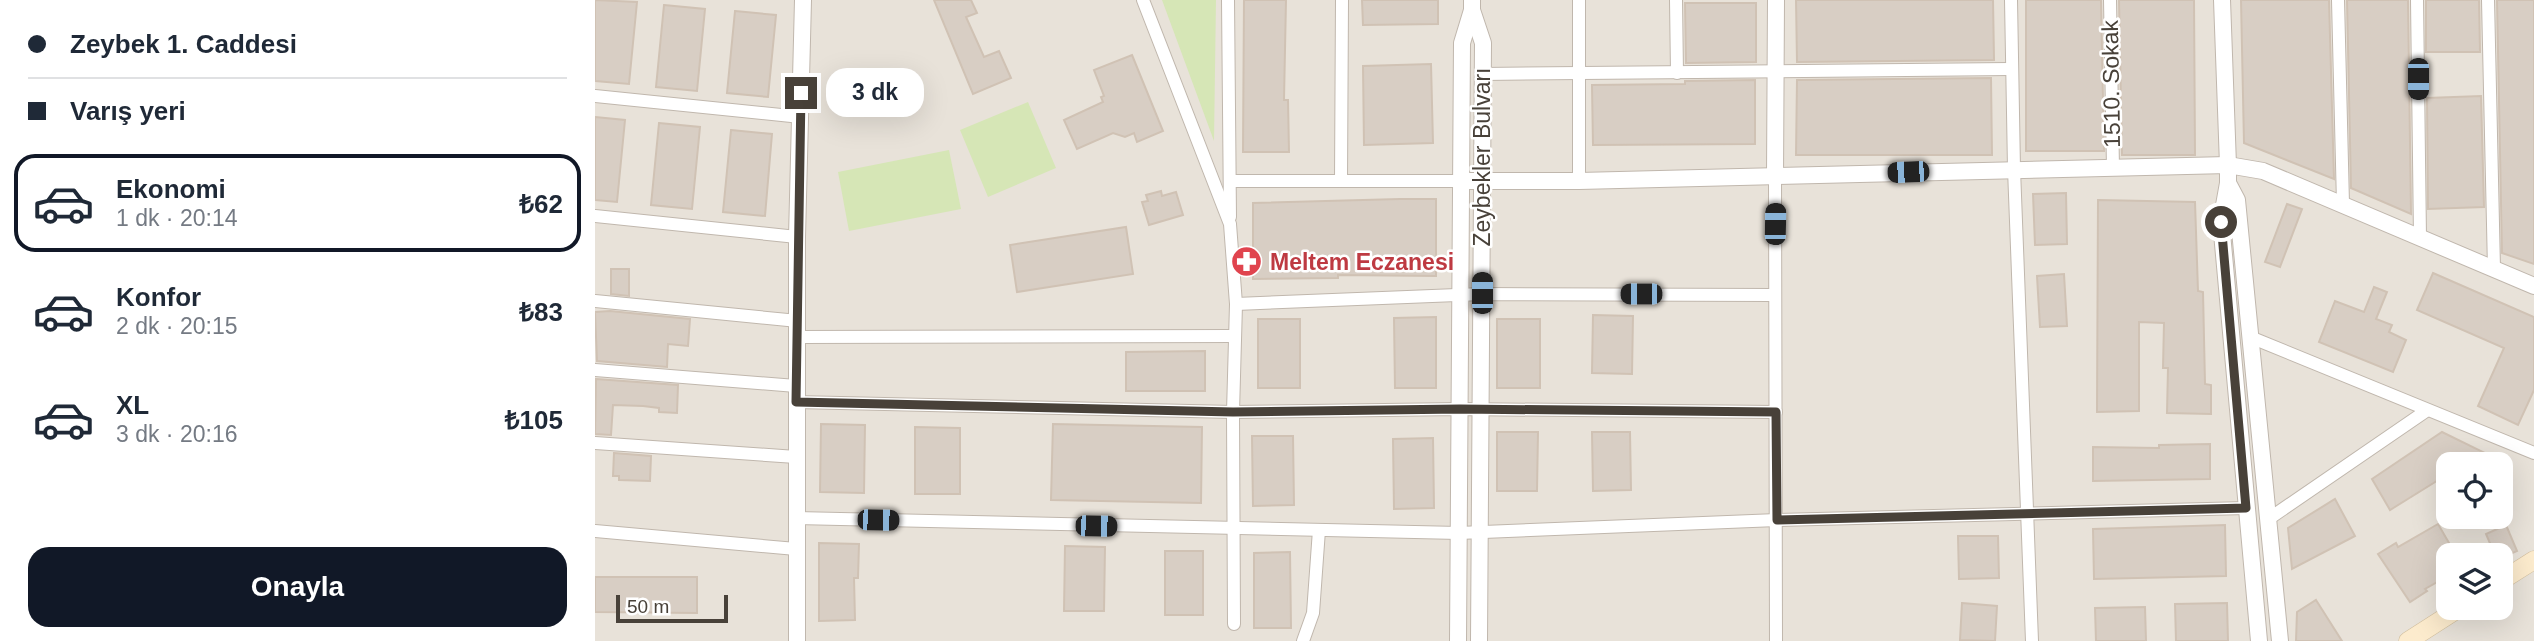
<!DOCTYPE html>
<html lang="tr">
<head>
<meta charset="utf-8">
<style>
	body { margin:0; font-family:Arial,sans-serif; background:#f6f6f7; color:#1f2937; height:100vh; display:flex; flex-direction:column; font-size:26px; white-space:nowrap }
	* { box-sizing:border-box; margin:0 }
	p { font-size:23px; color:#747a83 }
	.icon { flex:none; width:38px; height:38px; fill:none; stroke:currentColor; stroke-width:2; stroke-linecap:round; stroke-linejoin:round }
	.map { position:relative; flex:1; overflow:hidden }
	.drawer { display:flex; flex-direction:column; background:#fff; width:595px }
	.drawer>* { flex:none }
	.banner { display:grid; align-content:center; height:154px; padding:0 28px; background:#fff }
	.controls { position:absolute; left:1841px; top:452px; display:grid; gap:14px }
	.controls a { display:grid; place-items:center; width:77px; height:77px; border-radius:14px; background:#fff; box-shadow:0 7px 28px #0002; font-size:35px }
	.scale { position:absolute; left:21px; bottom:18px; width:112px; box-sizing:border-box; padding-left:7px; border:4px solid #484139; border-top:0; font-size:19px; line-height:24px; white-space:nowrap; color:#484139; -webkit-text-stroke:5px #fff; paint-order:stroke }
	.end { position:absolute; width:32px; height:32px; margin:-16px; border:9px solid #484139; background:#fff; box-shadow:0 0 0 4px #fff }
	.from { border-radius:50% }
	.bubble { position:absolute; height:49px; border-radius:21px; background:#fff; box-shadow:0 7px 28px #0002; font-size:23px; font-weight:800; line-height:49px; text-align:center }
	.car { position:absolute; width:21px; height:42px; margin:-21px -10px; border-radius:9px; box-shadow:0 0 5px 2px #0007; background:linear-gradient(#222 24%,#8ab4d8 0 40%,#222 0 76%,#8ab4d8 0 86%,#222 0) }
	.banner b { display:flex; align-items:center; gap:24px; height:66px; font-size:26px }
	.banner b+b { border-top:2px solid #e0e1e3 }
	.banner i { width:18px; height:18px; background:#1f2937 }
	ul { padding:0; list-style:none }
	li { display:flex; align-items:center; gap:21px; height:98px; margin:0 14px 10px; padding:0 14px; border:4px solid transparent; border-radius:21px }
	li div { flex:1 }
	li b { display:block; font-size:26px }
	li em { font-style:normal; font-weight:800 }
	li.current { border-color:#111827 }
	li>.icon { width:63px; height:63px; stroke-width:1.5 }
	.action { display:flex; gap:14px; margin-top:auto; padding:14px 28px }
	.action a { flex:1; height:80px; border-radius:21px; background:#111827; color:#fff; font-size:28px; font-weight:800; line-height:80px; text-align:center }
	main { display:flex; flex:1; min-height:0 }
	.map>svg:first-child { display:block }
	.residential { fill:#e8e2d9; fill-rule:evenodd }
	.green { fill:#d6e6b6 }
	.building { fill:#d8cec4; stroke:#d0c2b4; stroke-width:2 }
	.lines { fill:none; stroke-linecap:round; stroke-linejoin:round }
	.minor-casing { stroke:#c0b7ad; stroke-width:14 }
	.tertiary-casing { stroke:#c0b7ad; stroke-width:18 }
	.secondary-casing { stroke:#d1be9d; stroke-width:19 }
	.minor { stroke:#fff; stroke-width:12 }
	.tertiary { stroke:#fff; stroke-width:16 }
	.secondary { stroke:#fcebcd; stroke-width:18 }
	.route { stroke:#484139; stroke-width:9 }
	.labels { text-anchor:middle; stroke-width:5; stroke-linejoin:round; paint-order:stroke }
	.street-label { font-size:23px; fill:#484139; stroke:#fff }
	.health-label { font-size:23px; font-weight:bold; fill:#be3a42; stroke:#fff; text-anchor:start }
</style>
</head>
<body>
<main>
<section class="drawer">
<div class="banner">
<b><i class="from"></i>Zeybek 1. Caddesi</b>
<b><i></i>Varış yeri</b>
</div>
<ul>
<li class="current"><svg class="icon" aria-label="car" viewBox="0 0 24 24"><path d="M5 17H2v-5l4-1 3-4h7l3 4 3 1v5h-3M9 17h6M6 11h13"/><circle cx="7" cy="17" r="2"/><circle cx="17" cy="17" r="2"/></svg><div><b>Ekonomi</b><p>1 dk · 20:14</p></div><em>₺62</em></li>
<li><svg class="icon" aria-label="car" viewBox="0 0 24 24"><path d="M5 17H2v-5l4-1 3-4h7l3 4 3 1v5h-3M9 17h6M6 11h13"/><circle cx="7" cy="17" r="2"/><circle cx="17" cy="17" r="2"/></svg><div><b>Konfor</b><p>2 dk · 20:15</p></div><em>₺83</em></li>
<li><svg class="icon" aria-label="car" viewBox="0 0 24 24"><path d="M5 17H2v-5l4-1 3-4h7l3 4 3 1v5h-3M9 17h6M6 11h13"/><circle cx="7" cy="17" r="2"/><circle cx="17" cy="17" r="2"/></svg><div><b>XL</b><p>3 dk · 20:16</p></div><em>₺105</em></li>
</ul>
<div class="action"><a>Onayla</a></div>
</section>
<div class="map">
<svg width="1939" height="641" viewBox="0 0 1939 641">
	<rect width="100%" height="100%" fill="#f4f0eb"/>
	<path class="residential" d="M0,0H1939V641H0ZM1853,464H1906V516H1853ZM1853,555H1906V607H1853Z"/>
	<g class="green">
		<polygon points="567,0 621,0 619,141"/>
		<polygon points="433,102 461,168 393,197 365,130"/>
		<polygon points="354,150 366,209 254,231 243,172"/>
	</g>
	<g class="building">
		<polygon points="0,0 42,2 34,84 0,81"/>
		<polygon points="339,0 376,0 382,13 371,17 389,57 404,51 416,78 378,94"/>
		<polygon points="649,0 691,0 689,100 693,100 694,152 648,152"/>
		<polygon points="767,0 843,0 843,24 768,25"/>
		<polygon points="1201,0 1398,0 1399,60 1202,62"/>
		<polygon points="1431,0 1506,0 1509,151 1431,151"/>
		<polygon points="1524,0 1599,0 1600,155 1527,155"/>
		<polygon points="1646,0 1734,0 1739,179 1649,143"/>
		<polygon points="1752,0 1813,0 1816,214 1756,188"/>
		<polygon points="1831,0 1884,0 1885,52 1831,52"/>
		<polygon points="1902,0 1939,0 1939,264 1907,253"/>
		<polygon points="1090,3 1161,3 1161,62 1091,63"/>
		<polygon points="69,5 110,9 102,91 61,87"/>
		<polygon points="140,11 181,15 173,97 132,93"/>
		<polygon points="537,55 568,131 542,142 539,133 530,137 518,133 482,149 469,120 508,102 506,97 509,96 499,70"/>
		<polygon points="836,64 838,143 769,145 768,66"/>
		<polygon points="1396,78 1397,155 1201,155 1202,80"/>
		<polygon points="1160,80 1160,144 998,145 997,85 1090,84 1090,81"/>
		<polygon points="1886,96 1889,207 1833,209 1832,98"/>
		<polygon points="0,117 30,120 22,202 0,200"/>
		<polygon points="64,123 105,127 97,209 56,205"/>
		<polygon points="136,130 177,134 170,216 128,212"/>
		<polygon points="566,191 567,196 581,192 588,215 554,225 547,202 553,201 551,195"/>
		<polygon points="1471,193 1472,244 1440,245 1438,194"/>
		<polygon points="805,199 841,199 841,276 743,275 743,278 658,279 658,203"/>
		<polygon points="1503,200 1600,202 1603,291 1608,292 1610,384 1616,385 1616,414 1572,413 1573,368 1568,368 1569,323 1544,322 1544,411 1502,412"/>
		<polygon points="1692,204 1707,209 1685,267 1670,262"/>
		<polygon points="531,227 538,274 422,292 415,245"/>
		<polygon points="16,269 34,269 34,296 16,294"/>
		<polygon points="1838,273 1939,317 1939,390 1923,425 1883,406 1909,348 1822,310"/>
		<polygon points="1469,274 1472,326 1445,327 1442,276"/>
		<polygon points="1779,287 1792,292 1781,319 1797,325 1794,332 1811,340 1798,372 1724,342 1740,301 1769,312"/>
		<polygon points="15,311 95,319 93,346 73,344 72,367 2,361 0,312"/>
		<polygon points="998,315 1038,316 1037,374 997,373"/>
		<polygon points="841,317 841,388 800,388 799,318"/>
		<rect x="663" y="319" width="42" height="69"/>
		<rect x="902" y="319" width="43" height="69"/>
		<polygon points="610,351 610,391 531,391 531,352"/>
		<polygon points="1,379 83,385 82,413 64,412 64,408 48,406 18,405 16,435 0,434"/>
		<polygon points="226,424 270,425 269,493 225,492"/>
		<polygon points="458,424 607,427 606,503 456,500"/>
		<polygon points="320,427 365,428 365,494 320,494"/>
		<polygon points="902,432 943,432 942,491 902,491"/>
		<polygon points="997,432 1035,432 1036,490 998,491"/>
		<polygon points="1847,432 1888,452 1869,464 1853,464 1853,474 1795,510 1777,479"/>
		<polygon points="657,436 698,436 699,505 658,506"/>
		<polygon points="838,438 839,508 799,509 798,439"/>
		<polygon points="1615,444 1615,479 1498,481 1498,447 1564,448 1564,445"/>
		<polygon points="19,453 56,456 55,481 24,480 24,476 18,476"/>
		<polygon points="1740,499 1760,536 1697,569 1693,528"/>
		<polygon points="1843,524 1861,555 1853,555 1853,576 1830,589 1832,591 1815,602 1783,554 1801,543 1803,547"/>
		<polygon points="1630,525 1631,576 1499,579 1498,529"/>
		<polygon points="1911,525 1922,551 1906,558 1906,555 1900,555 1891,534"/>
		<polygon points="1363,536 1403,536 1404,578 1364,579"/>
		<polygon points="224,543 264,544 263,578 259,578 260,620 224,621"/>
		<polygon points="470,546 510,547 509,611 469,611"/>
		<rect x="570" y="551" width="38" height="64"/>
		<polygon points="695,552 696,628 659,628 659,553"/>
		<polygon points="0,577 102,577 102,613 0,612"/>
		<polygon points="1721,600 1747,641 1701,641 1702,612"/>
		<polygon points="1367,603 1402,606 1400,641 1365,640"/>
		<polygon points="1632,603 1633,641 1581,641 1580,604"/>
		<polygon points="1550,607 1551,641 1501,641 1500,608"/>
	</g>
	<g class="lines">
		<defs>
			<g id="minor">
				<polyline points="548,0 635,224 641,304 638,412 639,624"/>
				<polyline points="633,0 635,217"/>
				<polyline points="1081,0 1082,73"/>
				<polyline points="1416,0 1419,169 1437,641"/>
				<polyline points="1515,0 1518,168"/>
				<polyline points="1743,0 1748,204"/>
				<polyline points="1822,0 1825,237"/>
				<polyline points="1893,0 1899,269"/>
				<polyline points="888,74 1415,69"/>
				<polyline points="0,96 206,117"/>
				<polyline points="1180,176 1181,641"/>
				<polyline points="635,181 866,181"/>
				<polyline points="746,181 747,0"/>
				<polyline points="984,181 984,0"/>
				<polyline points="0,216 202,237"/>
				<polyline points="0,301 203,321"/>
				<polyline points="641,304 887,294 1179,295"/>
				<polyline points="202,337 640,336"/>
				<polyline points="1655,337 1939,453"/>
				<polyline points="0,370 201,386"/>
				<polyline points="201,402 638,412 865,409 1181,412"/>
				<polyline points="0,443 201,457"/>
				<polyline points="201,518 864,533 1182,520 1651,508"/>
				<polyline points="1672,520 1831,411"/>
				<polyline points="0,531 201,549"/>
				<polyline points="708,641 718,613 724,530"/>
			</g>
			<g id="tertiary">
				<polyline points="1627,0 1633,165 1633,183 1626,222 1664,641"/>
				<polyline points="877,10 888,43 884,641"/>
				<polyline points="1180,176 1181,0"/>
				<polyline points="866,181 984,181 1633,165 1668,171 1939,286"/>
				<polyline points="1633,183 1642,200 1685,641"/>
				<polyline points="202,641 202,237 208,0"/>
				<polyline points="863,641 867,43 877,10 877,0"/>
			</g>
			<g id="secondary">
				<polyline points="1906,581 1939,560"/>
				<polyline points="1813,641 1866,607"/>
			</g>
		</defs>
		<use href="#minor" class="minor-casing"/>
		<use href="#tertiary" class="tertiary-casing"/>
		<use href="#secondary" class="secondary-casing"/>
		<use href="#minor" class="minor"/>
		<use href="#tertiary" class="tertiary"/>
		<use href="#secondary" class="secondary"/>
	</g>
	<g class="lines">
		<polyline class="route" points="206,93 201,402 638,412 865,409 1181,412 1182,520 1651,508 1626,222"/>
	</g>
	<defs>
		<symbol id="pharmacy-disc" viewBox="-11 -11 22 22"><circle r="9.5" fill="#e0444e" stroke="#fff"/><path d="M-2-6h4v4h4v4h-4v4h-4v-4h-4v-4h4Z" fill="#fff"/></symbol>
	</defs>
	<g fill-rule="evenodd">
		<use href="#pharmacy-disc" x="634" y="244" width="35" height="35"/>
	</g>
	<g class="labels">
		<g class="street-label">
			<text transform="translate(1516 84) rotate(-91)" y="8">1510. Sokak</text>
			<text transform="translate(887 157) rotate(-90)" y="8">Zeybekler Bulvarı</text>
		</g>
		<g class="health-label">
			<text x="675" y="270">Meltem Eczanesi</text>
		</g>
	</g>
</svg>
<div class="controls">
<a><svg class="icon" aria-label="locate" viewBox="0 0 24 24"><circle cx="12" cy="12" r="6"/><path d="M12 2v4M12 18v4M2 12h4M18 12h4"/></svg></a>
<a><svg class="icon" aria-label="layers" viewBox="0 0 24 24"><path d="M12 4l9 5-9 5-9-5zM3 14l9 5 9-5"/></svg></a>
</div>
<div class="scale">50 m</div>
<i class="end from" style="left:1626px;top:222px"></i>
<i class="end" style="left:206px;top:93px"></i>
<div class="bubble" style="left:231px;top:68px;width:98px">3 dk</div>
<i class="car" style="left:1823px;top:79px;rotate:180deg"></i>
<i class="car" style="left:1313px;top:172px;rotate:268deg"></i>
<i class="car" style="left:1180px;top:224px;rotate:1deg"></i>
<i class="car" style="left:887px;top:293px;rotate:0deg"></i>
<i class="car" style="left:1046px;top:294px;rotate:270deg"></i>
<i class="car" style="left:283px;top:520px;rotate:91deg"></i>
<i class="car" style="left:501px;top:526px;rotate:91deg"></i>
</div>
</main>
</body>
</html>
